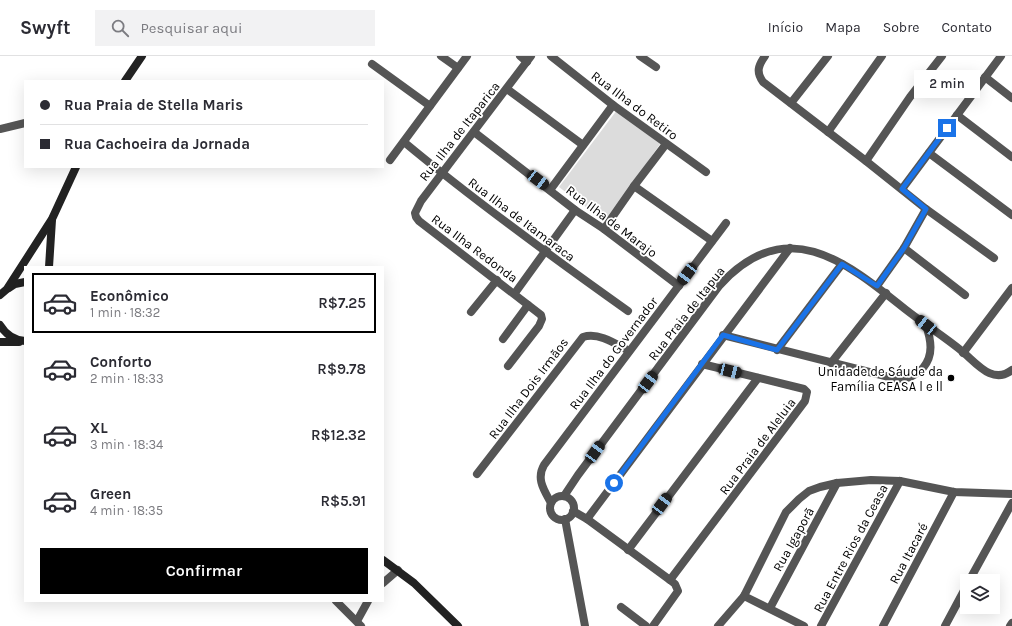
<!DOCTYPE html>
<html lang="pt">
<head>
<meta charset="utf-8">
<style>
	body { margin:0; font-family:Karla,sans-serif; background:#f2f2f3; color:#2b2b33; height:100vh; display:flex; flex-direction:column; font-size:15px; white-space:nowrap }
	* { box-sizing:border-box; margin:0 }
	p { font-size:13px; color:#7c7c81 }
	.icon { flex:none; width:22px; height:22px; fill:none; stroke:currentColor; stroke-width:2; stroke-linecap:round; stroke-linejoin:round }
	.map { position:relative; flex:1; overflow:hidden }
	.details { position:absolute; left:24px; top:210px; width:360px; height:336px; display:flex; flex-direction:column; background:#fff; border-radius:0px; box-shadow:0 4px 16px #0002 }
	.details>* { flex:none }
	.banner { position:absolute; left:24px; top:24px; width:360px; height:88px; border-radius:0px; box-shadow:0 4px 16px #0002; display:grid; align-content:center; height:88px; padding:0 16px; background:#fff }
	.buttons { position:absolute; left:960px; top:518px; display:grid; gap:8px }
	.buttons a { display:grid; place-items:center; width:40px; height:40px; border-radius:0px; background:#fff; box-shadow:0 4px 16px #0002; font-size:20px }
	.end { position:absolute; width:18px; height:18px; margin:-9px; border:5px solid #1a73e8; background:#fff; box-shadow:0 0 0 2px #fff }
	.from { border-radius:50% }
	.bubble { position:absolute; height:28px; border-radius:0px; background:#fff; box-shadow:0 4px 16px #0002; font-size:13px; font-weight:600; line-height:28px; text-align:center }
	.car { position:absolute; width:12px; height:24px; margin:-12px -6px; border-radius:5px; box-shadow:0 0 3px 1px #0007; background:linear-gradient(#222 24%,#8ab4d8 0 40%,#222 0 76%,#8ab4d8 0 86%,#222 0) }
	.banner b { display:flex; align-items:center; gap:14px; height:38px; font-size:15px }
	.banner b+b { border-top:1px solid #e1e1e2 }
	.banner i { width:10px; height:10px; background:#2b2b33 }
	ul { padding:7px 0 0; list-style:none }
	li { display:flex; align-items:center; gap:12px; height:60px; margin:0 8px 6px; padding:0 8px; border:2px solid transparent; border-radius:0px }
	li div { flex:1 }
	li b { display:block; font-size:15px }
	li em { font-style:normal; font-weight:600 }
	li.on { border-color:#000 }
	li>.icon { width:36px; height:36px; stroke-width:1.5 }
	.primary-button { display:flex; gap:8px; margin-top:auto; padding:8px 16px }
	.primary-button a { flex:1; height:46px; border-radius:0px; background:#000; color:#fff; font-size:16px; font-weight:600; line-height:46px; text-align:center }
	header { display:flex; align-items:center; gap:24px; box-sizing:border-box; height:56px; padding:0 20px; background:#fff; border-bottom:1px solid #e1e1e2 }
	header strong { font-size:19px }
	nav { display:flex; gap:22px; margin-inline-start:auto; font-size:14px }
	.search { width:280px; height:36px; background:#f2f2f3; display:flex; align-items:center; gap:10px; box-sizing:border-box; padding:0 14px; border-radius:0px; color:#7c7c81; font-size:15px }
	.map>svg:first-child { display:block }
	.green { fill:#dcdcdc }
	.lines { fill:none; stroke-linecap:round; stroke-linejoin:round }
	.street { stroke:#555; stroke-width:8 }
	.secondary { stroke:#222; stroke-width:8 }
	.route { stroke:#1a73e8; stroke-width:5 }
	.poi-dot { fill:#000; stroke:#fff; stroke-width:1.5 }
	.labels { text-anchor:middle; stroke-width:3.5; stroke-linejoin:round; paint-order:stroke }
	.street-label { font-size:13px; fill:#000; stroke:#fff }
	.poi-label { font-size:13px; fill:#000; stroke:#fff; text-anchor:end }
</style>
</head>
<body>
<header>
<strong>Swyft</strong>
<div class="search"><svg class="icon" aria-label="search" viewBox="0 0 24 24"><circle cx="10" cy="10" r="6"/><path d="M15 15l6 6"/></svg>Pesquisar aqui</div>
<nav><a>Início</a><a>Mapa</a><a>Sobre</a><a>Contato</a></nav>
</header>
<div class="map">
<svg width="1012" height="570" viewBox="0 0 1012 570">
	<rect width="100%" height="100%" fill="#fff"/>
	<polygon class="green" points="617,54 660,88 606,166 559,131"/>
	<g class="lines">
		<g class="street">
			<polyline points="441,0 458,12"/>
			<polyline points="520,0 527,6"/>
			<polyline points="551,0 613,49 706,116"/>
			<polyline points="640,0 656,11"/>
			<path d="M765,0C758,10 756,16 763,26L866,105L926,153L994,202"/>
			<polyline points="372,8 430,50"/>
			<polyline points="985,21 1012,42"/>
			<polyline points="507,33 583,89"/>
			<polyline points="791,47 828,0"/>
			<polyline points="957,59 1012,101"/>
			<polyline points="0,73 25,67"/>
			<polyline points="474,76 575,154 604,173 679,230"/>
			<polyline points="828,76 882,0"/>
			<path d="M404,86C476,146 552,201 628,255"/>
			<polyline points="929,97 1012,159"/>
			<polyline points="390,104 467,0"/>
			<polyline points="866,105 910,41 942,0"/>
			<polyline points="634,130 712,185"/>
			<polyline points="902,133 1001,0"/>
			<polyline points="550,134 613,49"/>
			<polyline points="604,173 634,130 666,88"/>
			<polyline points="904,192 965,239"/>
			<polyline points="877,230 904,192 926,153"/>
			<polyline points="515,237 575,154"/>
			<polyline points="471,256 497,224"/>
			<path d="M723,279L897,323C908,323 915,320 923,312C934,299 931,284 926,269"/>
			<polyline points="503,283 528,249"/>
			<polyline points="777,294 842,208"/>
			<polyline points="963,297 1012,232"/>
			<polyline points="831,307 886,237"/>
			<polyline points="508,310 539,270 542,263 541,259 419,165 416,161 415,157 421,145 531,0"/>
			<path d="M477,418L583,281C599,276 616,288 629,295"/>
			<path d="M564,440L578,419L719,230C785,157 844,204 905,253C924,268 945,281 963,296C977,308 993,329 1012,314"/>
			<circle cx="562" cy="452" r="12"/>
			<path d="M551,447C544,434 536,423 544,409L726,167"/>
			<polyline points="573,455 587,463 670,524 675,528 678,535 653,570"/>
			<polyline points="565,463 585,570"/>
			<polyline points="587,463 790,192"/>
			<polyline points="628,494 758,322"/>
			<polyline points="670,524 805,345 807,336 804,333 702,308"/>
			<polyline points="969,525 1012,447"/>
			<polyline points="383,527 398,514"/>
			<polyline points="744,540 804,570"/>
			<polyline points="336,545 361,570"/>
			<polyline points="621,551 646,570"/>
			<polyline points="770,552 837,427"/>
			<polyline points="357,565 368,545"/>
			<polyline points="718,570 744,540 786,456 799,443 809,435 820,431 837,427 871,424 900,425 954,436 1012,438"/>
			<polyline points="821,570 900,425"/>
			<polyline points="883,570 954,436"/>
			<polyline points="945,570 967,529"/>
			<polyline points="1010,570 1012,567"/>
		</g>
		<g class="secondary">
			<polyline points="125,25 142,0"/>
			<polyline points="49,211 52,164"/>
			<polyline points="9,232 15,228 25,226"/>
			<polyline points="0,239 7,233 52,163 76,111"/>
			<path d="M0,269C6,279 14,284 25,285"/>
			<polyline points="0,286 19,286"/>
			<polyline points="383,504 414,527 458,570"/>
		</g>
	</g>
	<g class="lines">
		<polyline class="route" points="614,427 723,279 777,294 842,208 877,230 904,192 926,153 902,133 947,72"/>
	</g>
	<circle class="poi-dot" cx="951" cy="322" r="4"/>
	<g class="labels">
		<g class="street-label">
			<text transform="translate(635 49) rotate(37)" y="5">Rua Ilha do Retiro</text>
			<text transform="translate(459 75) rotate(-52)" y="5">Rua Ilha de Itaparica</text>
			<text transform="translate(522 163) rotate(37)" y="5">Rua Ilha de Itamaraca</text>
			<text transform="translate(612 165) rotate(37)" y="5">Rua Ilha de Marajo</text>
			<text transform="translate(475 192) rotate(37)" y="5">Rua Ilha Redonda</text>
			<text transform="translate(686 257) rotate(-52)" y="5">Rua Praia de Itapua</text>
			<text transform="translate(613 297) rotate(-53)" y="5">Rua Ilha do Governador</text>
			<text transform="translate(528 332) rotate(-53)" y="5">Rua Ilha Dois Irmãos</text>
			<text transform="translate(757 390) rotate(-53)" y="5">Rua Praia de Aleluia</text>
			<text transform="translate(793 483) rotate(-61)" y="5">Rua Igaporã</text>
			<text transform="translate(850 492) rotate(-62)" y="5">Rua Entre Rios da Ceasa</text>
			<text transform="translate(908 497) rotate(-62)" y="5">Rua Itacaré</text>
		</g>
		<g class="poi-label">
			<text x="943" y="320">Unidade de Sáude da<tspan x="943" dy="15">Família CEASA l e ll</tspan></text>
		</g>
	</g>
</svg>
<div class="buttons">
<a><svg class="icon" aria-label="layers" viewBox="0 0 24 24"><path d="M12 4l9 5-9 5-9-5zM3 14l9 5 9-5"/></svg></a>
</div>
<i class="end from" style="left:614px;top:427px"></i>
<i class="end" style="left:947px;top:72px"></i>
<div class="bubble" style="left:914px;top:14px;width:66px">2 min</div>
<i class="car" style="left:538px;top:124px;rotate:127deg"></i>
<i class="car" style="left:687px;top:218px;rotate:217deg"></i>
<i class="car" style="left:926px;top:269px;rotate:308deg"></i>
<i class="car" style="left:730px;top:315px;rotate:104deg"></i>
<i class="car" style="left:648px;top:326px;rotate:37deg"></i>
<i class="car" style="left:595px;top:396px;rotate:36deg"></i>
<i class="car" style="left:662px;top:448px;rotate:37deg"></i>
<div class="banner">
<b><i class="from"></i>Rua Praia de Stella Maris</b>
<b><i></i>Rua Cachoeira da Jornada</b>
</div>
<section class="details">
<ul>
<li class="on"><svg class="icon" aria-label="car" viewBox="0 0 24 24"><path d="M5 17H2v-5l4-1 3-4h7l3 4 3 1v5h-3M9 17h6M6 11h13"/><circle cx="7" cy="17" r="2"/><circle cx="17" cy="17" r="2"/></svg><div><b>Econômico</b><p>1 min · 18:32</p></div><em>R$7.25</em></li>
<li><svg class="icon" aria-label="car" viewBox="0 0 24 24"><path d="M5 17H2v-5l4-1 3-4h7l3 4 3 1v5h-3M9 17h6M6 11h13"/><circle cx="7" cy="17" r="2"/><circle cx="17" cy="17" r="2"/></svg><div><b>Conforto</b><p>2 min · 18:33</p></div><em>R$9.78</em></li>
<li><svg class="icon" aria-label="car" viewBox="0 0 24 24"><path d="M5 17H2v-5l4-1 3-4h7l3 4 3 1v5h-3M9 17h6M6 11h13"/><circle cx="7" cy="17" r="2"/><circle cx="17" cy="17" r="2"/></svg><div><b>XL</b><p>3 min · 18:34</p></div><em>R$12.32</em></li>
<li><svg class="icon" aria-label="car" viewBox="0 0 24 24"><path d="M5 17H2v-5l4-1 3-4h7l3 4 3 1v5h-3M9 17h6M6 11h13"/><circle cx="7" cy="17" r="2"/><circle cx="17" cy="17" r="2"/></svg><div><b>Green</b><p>4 min · 18:35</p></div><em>R$5.91</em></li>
</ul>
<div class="primary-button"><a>Confirmar</a></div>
</section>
</div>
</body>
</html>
